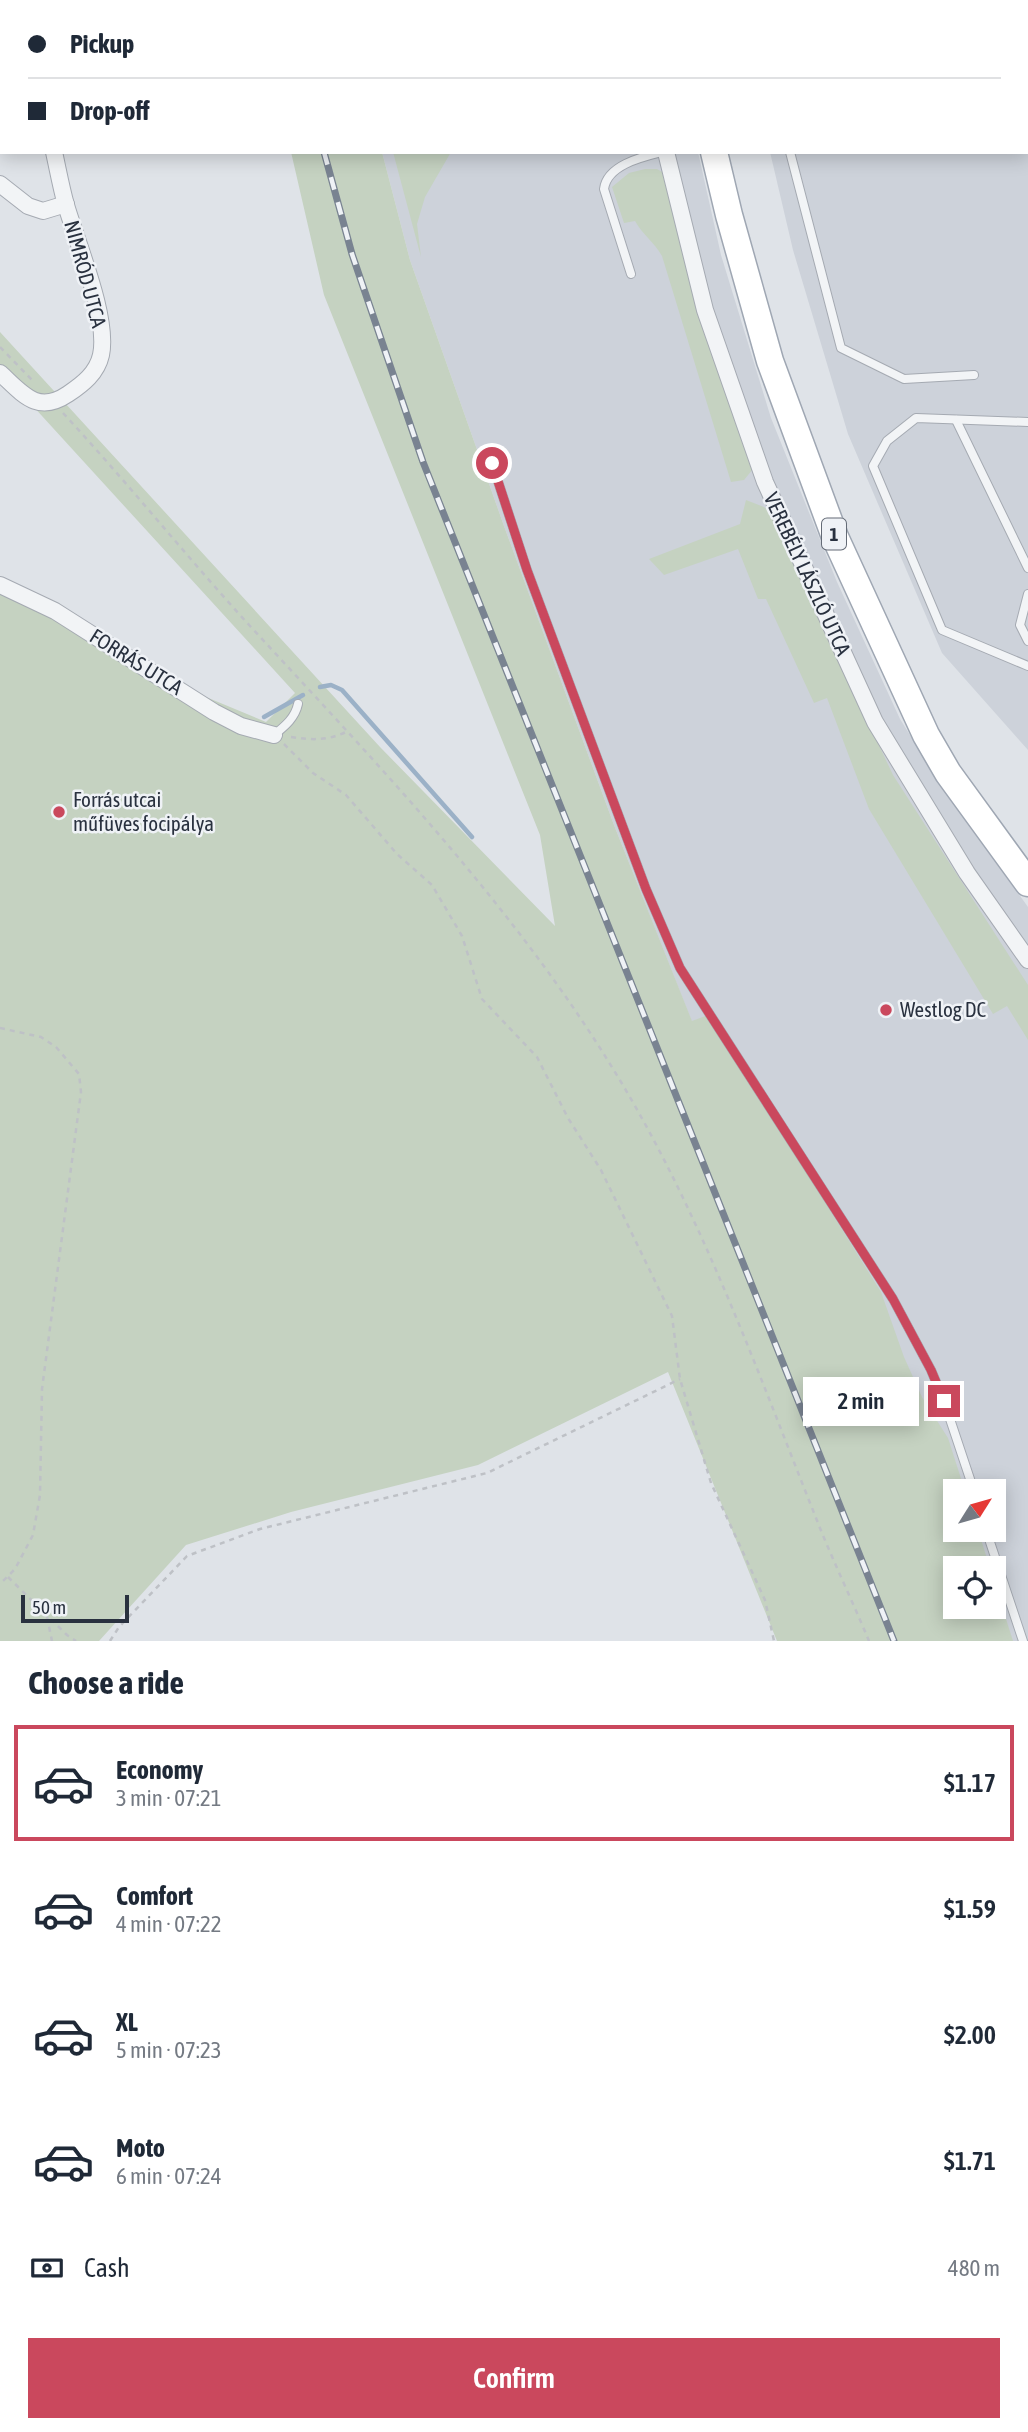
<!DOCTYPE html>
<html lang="en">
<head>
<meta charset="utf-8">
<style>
	body { margin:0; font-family:"Asap Condensed",sans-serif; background:#f6f6f7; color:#1f2937; height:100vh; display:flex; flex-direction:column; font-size:26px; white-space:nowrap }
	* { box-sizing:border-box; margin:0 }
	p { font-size:23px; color:#747a83 }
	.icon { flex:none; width:38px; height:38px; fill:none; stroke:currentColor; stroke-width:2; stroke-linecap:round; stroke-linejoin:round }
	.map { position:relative; height:1641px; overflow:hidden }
	.details { display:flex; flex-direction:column; background:#fff; flex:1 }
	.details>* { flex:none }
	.top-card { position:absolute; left:0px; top:0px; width:1029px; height:154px; box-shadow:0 4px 18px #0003; display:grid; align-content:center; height:154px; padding:0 28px; background:#fff }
	.needle { width:46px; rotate:53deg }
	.controls { position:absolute; left:943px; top:1479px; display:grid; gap:14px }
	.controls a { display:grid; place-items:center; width:63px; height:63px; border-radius:0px; background:#fff; box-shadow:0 4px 18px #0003; font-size:35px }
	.scale { position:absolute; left:21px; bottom:18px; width:108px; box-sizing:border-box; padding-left:7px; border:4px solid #29313f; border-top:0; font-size:19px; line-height:24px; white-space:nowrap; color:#29313f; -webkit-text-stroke:5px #eff2f6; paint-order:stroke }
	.end { position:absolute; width:32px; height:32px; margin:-16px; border:9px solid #ca485d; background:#fff; box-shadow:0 0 0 4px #fff }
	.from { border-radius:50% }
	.bubble { position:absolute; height:49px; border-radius:0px; background:#fff; box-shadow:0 4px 18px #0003; font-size:23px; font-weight:600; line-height:49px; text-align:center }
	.top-card b { display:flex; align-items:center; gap:24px; height:66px; font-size:26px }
	.top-card b+b { border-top:2px solid #e0e1e3 }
	.top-card i { width:18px; height:18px; background:#1f2937 }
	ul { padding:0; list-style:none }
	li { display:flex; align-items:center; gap:21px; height:116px; margin:0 14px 10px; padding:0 14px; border:4px solid transparent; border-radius:0px }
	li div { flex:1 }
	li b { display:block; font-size:26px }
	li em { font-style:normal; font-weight:600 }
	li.selected { border-color:#ca485d }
	li>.icon { width:63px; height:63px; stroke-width:1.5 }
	h2 { padding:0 28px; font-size:32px; line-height:84px }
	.pay { display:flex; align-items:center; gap:18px; height:77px; padding:0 28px; font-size:26px }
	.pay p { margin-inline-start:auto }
	.cta { display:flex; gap:14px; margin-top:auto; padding:14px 28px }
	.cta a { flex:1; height:80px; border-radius:0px; background:#ca485d; color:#fff; font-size:28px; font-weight:600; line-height:80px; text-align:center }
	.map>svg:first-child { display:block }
	.built { fill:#cdd2da; fill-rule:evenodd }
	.green { fill:#c5d2c1 }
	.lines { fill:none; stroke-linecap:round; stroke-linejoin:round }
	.stream { stroke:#9bb1c7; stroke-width:4.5 }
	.service-casing { stroke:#a5aab2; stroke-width:10 }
	.minor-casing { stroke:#a5aab2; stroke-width:18 }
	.primary-casing { stroke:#9fa7b3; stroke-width:29 }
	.path { stroke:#bec1c6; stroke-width:2.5; stroke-dasharray:5 5; stroke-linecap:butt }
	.service { stroke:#f2f4f6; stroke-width:8 }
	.minor { stroke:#f2f4f6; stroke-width:16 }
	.primary { stroke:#fff; stroke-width:26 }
	.rail-casing { stroke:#798391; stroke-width:7 }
	.rail { stroke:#eff2f6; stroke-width:4.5; stroke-dasharray:13; stroke-linecap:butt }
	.route { stroke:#ca485d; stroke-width:9 }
	.poi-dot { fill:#ca485d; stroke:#eff2f6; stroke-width:2.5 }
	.labels { text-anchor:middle; stroke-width:5; stroke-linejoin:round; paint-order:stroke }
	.shield { fill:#eff2f6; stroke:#646b76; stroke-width:2 }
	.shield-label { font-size:19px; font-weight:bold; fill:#29313f }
	.street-label { font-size:21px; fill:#29313f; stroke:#eff2f6 }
	.poi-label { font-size:21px; fill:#29313f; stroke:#eff2f6; text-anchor:start }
</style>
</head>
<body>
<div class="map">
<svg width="1028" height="1641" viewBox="0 0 1028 1641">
	<rect width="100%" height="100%" fill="#dfe3e8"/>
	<g class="built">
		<polygon points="372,0 669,0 669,2 371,2"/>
		<polygon points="734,0 1028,0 1028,750 942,653 848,434 793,250 770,152 1027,152 1027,2"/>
		<path d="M382,152H698L721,255L771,418L837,582L900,719L948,796L1028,907V1641H979L994,1606V1568H956L955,1582L849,1326L692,1022L614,825L504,526L410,260ZM956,1491H994V1530H956Z"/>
	</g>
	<g class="green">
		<polygon points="291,152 382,152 410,260 504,526 614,825 692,1021 708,1015 881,1292 904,1357 922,1397 948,1438 965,1491 956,1491 956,1530 978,1530 990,1568 956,1568 956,1606 994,1606 994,1581 1013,1641 777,1641 668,1372 478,1465 291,1512 186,1545 99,1641 0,1641 0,577 36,595 206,697 266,722 295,693 0,370 0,332 380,747 555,926 540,835 324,295"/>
		<polygon points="393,152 451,152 425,197 417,224 421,257"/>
		<path d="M645,169H657L669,176L753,469L744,480L731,482L662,256C654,242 643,235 635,221L624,223L612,187L629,173Z"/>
		<polygon points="746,500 764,507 780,519 809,597 893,775 1028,985 1028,1040 1007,1006 993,1014 869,809 827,698 814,703 766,599 758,599 738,549 664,575 649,559 740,524"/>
	</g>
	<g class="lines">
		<g class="stream">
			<polyline points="320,687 331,685 342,690 472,837"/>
			<polyline points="264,717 303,695"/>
		</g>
		<defs>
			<g id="service">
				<polyline points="753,2 753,0"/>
				<polyline points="790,152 841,348 904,379 974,375"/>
				<path d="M631,274L604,189C607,165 642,157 662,152"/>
				<polyline points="956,420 1028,568"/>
				<polyline points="1028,422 916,418 887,441 873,466 942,630 1028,666"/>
				<polyline points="492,463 527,570 646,889 680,968 893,1299 931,1370 944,1401 974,1491"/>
				<polyline points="1028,594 1020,625 1028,641"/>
				<path d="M274,735C285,726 295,718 298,704"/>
				<polyline points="986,1530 1023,1641"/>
			</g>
			<g id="minor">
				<polyline points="24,0 24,2"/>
				<polyline points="638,0 639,2"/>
				<polyline points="666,152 705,310 765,482 875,722 967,873 1028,960"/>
				<polyline points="0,184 28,206 43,211 66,204"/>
				<path d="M0,373C22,393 37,415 68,394C83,384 97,373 101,355C109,318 77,243 66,205C61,187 58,170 54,152"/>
				<polyline points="0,585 55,611 214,712 241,726 274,735"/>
			</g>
			<g id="primary">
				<polyline points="687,0 688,2"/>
				<polyline points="714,152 729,215 770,361 835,537 926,735 948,773 1028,883"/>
			</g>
		</defs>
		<use href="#service" class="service-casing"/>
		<use href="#minor" class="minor-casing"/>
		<use href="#primary" class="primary-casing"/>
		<g class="path">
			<polyline points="0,347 34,382"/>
			<path d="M63,413C127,482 186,556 250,626C383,770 520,913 621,1082C703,1219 757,1370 816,1518C832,1559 852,1600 869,1641"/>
			<path d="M291,737C311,740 327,741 346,732"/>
			<polyline points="284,744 313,773 346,795 397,854 432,885 462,936 482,999 537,1057 568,1118 601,1170 672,1316 680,1379 711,1483 765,1600 774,1641"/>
			<polyline points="0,1028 41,1037 56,1047 79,1074 81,1092 42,1389 40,1495 33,1535 15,1569 0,1584"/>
			<polyline points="8,1577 67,1635 76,1641"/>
			<polyline points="47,1617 52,1641"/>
			<polyline points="110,1641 119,1627 187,1556 260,1529 487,1473 680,1379"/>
		</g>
		<use href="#service" class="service"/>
		<use href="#minor" class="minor"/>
		<use href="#primary" class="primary"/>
		<defs>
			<g id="rail">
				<polyline points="302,0 302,2"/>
				<polyline points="324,152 352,254 423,462 894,1641"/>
			</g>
		</defs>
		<use href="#rail" class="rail-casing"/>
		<use href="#rail" class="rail"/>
	</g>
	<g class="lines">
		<polyline class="route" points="492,463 527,570 646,889 680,968 893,1299 931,1370 944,1401"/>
	</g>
	<g class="poi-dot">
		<circle cx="59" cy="812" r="7"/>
		<circle cx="886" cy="1010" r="7"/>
	</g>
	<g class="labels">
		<rect class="shield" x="822" y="518.5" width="24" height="31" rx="5"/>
		<g class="shield-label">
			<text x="834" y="541">1</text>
		</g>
		<g class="street-label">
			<text transform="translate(85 274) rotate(75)" y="7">NIMRÓD UTCA</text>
			<text transform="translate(807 574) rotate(65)" y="7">VEREBÉLY LÁSZLÓ UTCA</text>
			<text transform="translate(136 662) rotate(32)" y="7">FORRÁS UTCA</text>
		</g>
		<g class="poi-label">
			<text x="73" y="807">Forrás utcai<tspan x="73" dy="24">műfüves focipálya</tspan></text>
			<text x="900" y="1017">Westlog DC</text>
		</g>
	</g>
</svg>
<div class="controls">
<a><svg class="needle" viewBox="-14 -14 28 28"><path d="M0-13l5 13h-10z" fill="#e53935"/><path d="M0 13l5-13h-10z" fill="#747a83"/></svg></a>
<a><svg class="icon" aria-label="locate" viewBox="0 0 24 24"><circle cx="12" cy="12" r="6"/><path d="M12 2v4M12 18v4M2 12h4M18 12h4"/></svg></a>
</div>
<div class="scale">50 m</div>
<i class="end from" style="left:492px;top:463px"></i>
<i class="end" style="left:944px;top:1401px"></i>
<div class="bubble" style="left:803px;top:1377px;width:116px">2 min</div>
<div class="top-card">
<b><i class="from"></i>Pickup</b>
<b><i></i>Drop-off</b>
</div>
</div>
<section class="details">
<h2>Choose a ride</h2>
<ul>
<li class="selected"><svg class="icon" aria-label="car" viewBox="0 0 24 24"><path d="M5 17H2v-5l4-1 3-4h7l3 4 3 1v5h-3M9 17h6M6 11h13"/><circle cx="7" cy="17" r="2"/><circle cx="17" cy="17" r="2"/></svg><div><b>Economy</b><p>3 min · 07:21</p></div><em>$1.17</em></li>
<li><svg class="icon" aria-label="car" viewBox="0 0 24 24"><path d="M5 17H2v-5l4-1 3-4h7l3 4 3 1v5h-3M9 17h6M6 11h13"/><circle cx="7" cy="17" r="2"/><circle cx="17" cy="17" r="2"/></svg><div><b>Comfort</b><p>4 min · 07:22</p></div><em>$1.59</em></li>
<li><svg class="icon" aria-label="car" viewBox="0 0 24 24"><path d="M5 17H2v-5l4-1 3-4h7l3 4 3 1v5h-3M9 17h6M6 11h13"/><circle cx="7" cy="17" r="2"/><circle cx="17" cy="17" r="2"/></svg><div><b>XL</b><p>5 min · 07:23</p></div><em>$2.00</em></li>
<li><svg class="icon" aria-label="car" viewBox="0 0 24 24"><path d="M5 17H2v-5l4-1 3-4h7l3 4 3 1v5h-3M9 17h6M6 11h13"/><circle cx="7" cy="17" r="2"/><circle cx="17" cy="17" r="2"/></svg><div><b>Moto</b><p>6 min · 07:24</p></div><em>$1.71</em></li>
</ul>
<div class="pay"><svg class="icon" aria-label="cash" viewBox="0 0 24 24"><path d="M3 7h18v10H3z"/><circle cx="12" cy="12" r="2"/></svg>Cash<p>480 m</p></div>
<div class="cta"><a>Confirm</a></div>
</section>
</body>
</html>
